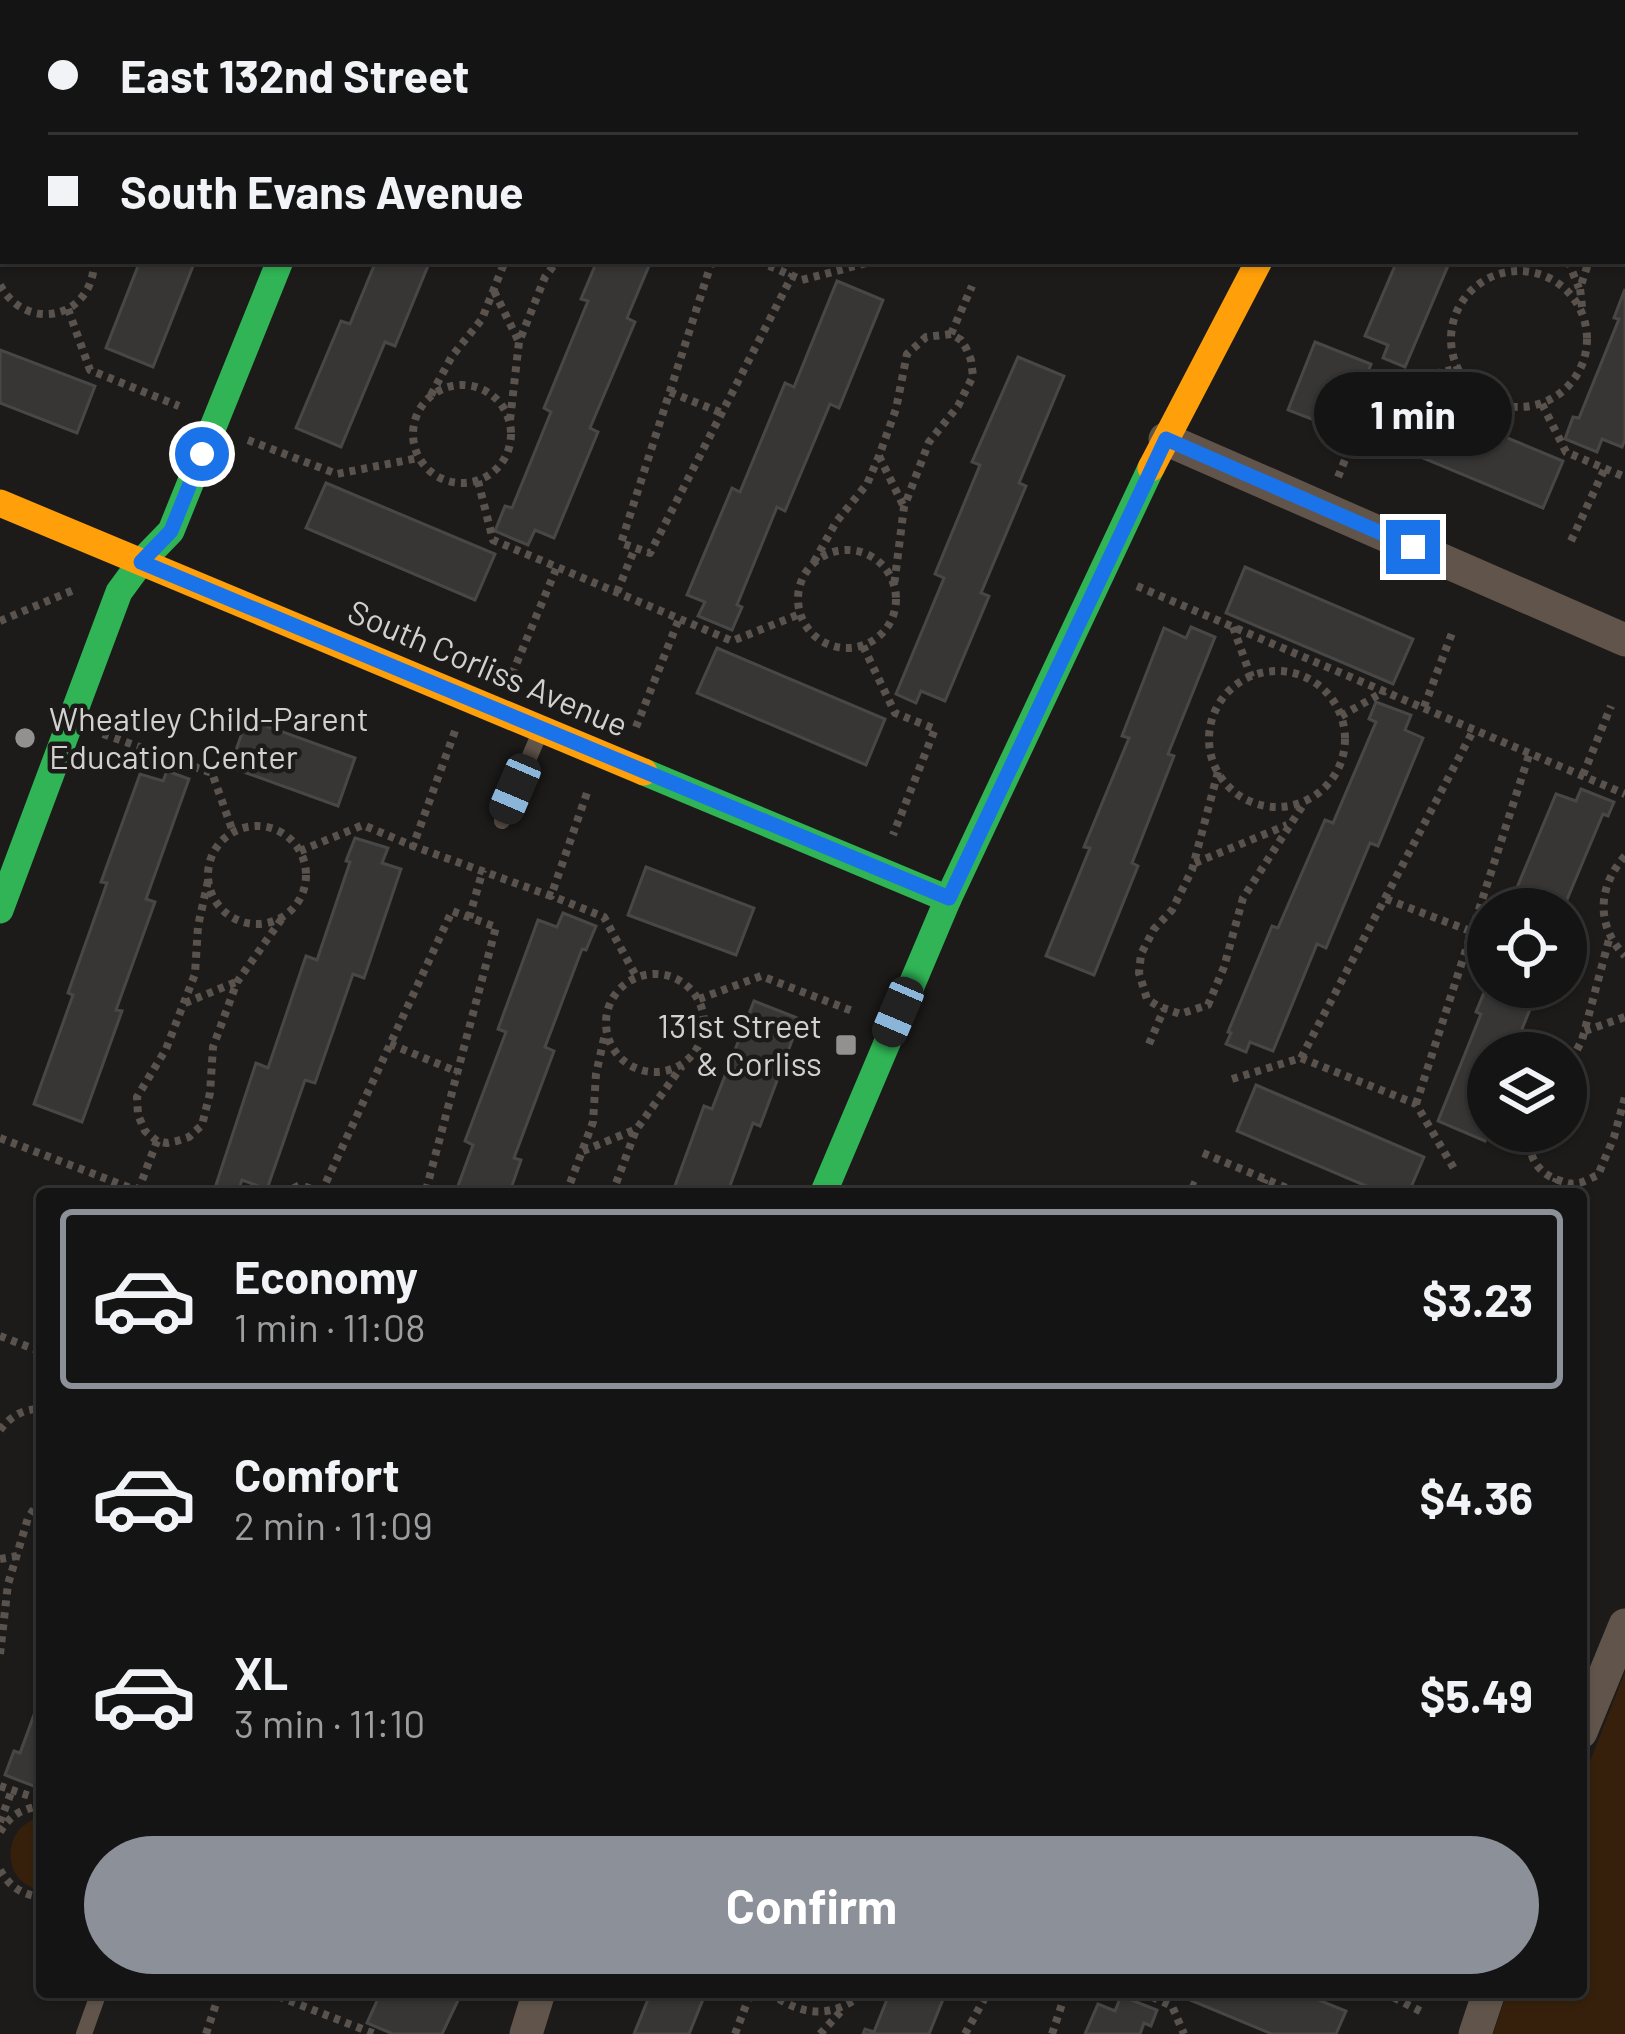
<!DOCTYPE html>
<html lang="en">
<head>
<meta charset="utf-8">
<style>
	body { margin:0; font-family:Barlow,sans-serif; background:#222122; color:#f1f3f6; height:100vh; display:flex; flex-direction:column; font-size:45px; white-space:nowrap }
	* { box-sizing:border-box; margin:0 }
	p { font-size:39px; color:#9d9ea0 }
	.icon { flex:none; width:66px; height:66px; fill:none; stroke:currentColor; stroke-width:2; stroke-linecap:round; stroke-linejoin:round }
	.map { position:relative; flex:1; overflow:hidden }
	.side { position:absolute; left:36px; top:1188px; width:1551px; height:810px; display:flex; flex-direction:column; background:#151414; border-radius:12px; box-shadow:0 3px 9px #0004,0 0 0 3px #343334 }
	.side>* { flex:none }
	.top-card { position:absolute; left:0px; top:0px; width:1626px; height:264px; box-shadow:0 3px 9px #0004,0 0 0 3px #343334; display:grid; align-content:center; height:264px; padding:0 48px; background:#151414 }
	.controls { position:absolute; left:1467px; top:888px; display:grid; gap:24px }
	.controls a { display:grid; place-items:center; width:120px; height:120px; border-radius:50%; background:#151414; box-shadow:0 3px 9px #0004,0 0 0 3px #343334; font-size:60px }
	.end { position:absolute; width:54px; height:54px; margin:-27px; border:15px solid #1a73e8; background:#fff; box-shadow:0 0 0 6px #fff }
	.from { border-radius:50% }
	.bubble { position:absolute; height:84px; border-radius:42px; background:#151414; box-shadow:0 3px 9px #0004,0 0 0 3px #343334; font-size:39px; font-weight:700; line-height:84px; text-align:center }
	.car { position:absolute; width:36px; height:72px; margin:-36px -18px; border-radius:15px; box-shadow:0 0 9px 3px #0007; background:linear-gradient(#222 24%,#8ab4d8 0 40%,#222 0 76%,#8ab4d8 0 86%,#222 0) }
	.top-card b { display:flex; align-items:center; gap:42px; height:114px; font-size:45px }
	.top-card b+b { border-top:3px solid #343334 }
	.top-card i { width:30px; height:30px; background:#f1f3f6 }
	ul { padding:21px 0 0; list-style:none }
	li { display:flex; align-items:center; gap:36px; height:180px; margin:0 24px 18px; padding:0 24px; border:6px solid transparent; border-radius:12px }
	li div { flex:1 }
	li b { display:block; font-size:45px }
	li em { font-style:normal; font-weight:700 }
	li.current { border-color:#8c9099 }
	li>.icon { width:108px; height:108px; stroke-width:1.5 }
	.action { display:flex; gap:24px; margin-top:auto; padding:24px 48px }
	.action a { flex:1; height:138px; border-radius:72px; background:#8c9099; color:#fff; font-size:48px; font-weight:700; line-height:138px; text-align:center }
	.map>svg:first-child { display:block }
	.green { fill:#36200b }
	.building { fill:#373635; stroke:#484746; stroke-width:3 }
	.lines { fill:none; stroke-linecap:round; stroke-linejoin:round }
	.path { stroke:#59524d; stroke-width:8; stroke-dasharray:6 6; stroke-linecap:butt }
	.lane { stroke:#61554b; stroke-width:16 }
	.street { stroke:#61554b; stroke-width:33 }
	.fast { stroke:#30b455; stroke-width:27 }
	.slow { stroke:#ff9f0a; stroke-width:27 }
	.route { stroke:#1a73e8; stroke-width:15 }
	.poi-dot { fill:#939190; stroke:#1d1b19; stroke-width:4.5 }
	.labels { text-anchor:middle; stroke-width:9; stroke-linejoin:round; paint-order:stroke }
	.street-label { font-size:33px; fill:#d3d1d0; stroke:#1d1b19 }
	.poi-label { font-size:33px; fill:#d3d1d0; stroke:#1d1b19; text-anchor:start }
</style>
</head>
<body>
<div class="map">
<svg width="1625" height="2034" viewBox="0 0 1625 2034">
	<rect width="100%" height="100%" fill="#1c1b1a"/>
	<g class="green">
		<polygon points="1625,1672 1625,2034 1493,2034 1507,1992 1581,1992 1581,1784"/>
		<path d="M42,1817V1890C0,1885 0,1825 42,1817Z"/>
	</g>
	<g class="building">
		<polygon points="13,0 66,0 65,3 12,3"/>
		<polygon points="954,0 1010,0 1009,3 953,3"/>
		<polygon points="1168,0 1232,0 1230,3 1167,3"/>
		<polygon points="3,26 3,140 0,148 0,34"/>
		<polygon points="140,261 195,261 153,367 106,348"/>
		<polygon points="376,261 430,261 395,346 385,342 341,447 296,428 341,321 350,324"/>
		<polygon points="597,261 651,261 627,318 635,322 590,428 598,432 554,538 535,530 528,545 495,531 505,506 512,508 551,412 544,408 588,301 581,299"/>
		<polygon points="1397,261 1450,261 1405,367 1383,358 1388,345 1365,336"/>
		<polygon points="837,281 883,300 839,408 830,404 785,511 777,507 737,605 742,607 732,630 698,616 705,602 687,595 732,488 740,492 785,383 794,387"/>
		<polygon points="1625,289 1625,440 1622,447 1602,439 1597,452 1565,439 1573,417 1579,418 1619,319 1614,318"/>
		<polygon points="1315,342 1371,364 1345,432 1288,410"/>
		<polygon points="0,350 95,386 77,433 0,403"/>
		<polygon points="1018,357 1064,376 1019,483 1026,486 981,593 989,596 945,701 921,691 916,703 896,694 944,578 935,574 980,465 972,462"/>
		<polygon points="1394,391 1563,461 1543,508 1375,438"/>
		<polygon points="326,483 495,554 475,600 306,528"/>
		<polygon points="1245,567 1413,639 1393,684 1226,613"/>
		<polygon points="1191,627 1215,637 1168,754 1174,756 1132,863 1138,866 1094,975 1046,956 1090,848 1084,847 1129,738 1122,736 1164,628 1186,638"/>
		<polygon points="717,648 885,719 866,765 697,693"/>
		<polygon points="1376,702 1411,715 1405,730 1423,738 1378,846 1370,843 1326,948 1317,944 1273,1051 1250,1042 1246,1052 1226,1044 1231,1033 1228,1032 1272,926 1278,928 1325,820 1333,823 1376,722 1369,719"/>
		<polygon points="247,719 355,758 338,806 230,767"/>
		<polygon points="167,771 189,779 146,899 155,902 116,1010 122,1011 82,1122 34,1104 73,995 68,993 107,883 101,882 140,774 163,781"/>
		<polygon points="1581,789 1614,802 1608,816 1603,814 1563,909 1518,909 1519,906 1511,902 1556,794 1576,801"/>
		<polygon points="355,838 388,848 382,863 401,869 364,978 353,974 315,1083 305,1080 267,1189 242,1180 237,1194 215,1188 256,1063 268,1068 306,956 317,960 350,862 346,861"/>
		<polygon points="646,867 754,908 736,955 628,915"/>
		<polygon points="563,913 596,926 586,950 582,949 545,1047 554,1051 514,1158 521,1160 509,1194 455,1194 473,1145 465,1141 506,1032 498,1029 538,920 557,927"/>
		<polygon points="1488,983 1488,987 1539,987 1522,1029 1529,1033 1521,1053 1488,1053 1489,1131 1485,1141 1438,1121 1481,1014 1476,1012"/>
		<polygon points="754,1001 800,1019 760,1126 753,1123 727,1194 672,1194 704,1106 712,1109"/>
		<polygon points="1256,1085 1424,1157 1408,1194 1385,1194 1237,1131"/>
		<polygon points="42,1693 42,1779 39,1788 5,1775 14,1751 20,1753"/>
		<polygon points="381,1992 462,1992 442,2034 393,2034 367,2023"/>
		<polygon points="651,1992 706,1992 689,2034 634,2034"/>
		<polygon points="890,1992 946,1992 929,2034 863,2034 865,2029 874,2032"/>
		<polygon points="1171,1992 1299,1992 1346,2011 1336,2034 1272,2034"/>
		<polygon points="1121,1996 1157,2010 1151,2026 1144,2023 1140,2034 1085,2034 1098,2004 1115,2011"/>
	</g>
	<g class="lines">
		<g class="path">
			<polyline points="147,0 154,3"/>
			<polyline points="910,0 917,3"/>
			<polyline points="123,3 127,0"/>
			<polyline points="1057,3 1059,0"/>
			<polyline points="1123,3 1123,0"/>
			<polyline points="1623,65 1625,65"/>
			<polyline points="1623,183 1625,180"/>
			<polyline points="0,246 3,240"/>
			<polyline points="712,261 621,543 650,553 793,274"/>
			<polyline points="758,261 802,280 874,261"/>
			<polyline points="1568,261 1579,288"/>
			<circle cx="1519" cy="339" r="68"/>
			<path d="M0,285C27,334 94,318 94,261"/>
			<polyline points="494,291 518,340"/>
			<polyline points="1582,307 1580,288 1589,261"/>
			<polyline points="68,309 90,370 179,406"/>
			<polyline points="951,334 972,286"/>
			<circle cx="462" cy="434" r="49"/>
			<polyline points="670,392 722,413"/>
			<polyline points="431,395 452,356 482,319 505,261"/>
			<polyline points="1542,404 1566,452 1625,477"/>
			<polyline points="510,420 519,342 545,277 557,261"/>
			<polyline points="248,440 337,474 418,458"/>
			<polyline points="879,456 903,505"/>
			<polyline points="1338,477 1380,374 1400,382 1459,368"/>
			<polyline points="478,481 493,540 732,641 800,614"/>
			<polyline points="1571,541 1605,468"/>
			<circle cx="847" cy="599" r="49"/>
			<polyline points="814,562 836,522 867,484 879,456 896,409 907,354 926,337 951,334 961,340 966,348 971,360 973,376 958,406 929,442 904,507 894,586"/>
			<polyline points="1137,586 1625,794"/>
			<polyline points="617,592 635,548"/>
			<polyline points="0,621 76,589"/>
			<polyline points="1233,627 1251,677"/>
			<polyline points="863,646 895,713 935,729 893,835"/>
			<circle cx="1277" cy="739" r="68"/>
			<polyline points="512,674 557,567"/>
			<polyline points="1424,707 1452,633"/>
			<polyline points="1341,716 1385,691"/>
			<polyline points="636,727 679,619"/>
			<polyline points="455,731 413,846 551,896 588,790"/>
			<polyline points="103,734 212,773 233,832"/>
			<polyline points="1218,772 1192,870 1172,910 1154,929 1141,954 1139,973 1147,999 1158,1006 1180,1014 1208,1005 1224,967 1243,898 1305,802"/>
			<polyline points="1583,775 1611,706"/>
			<circle cx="257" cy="875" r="49"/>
			<polyline points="300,851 363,825 413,846"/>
			<path d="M1625,856C1598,886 1595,925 1625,956"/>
			<polyline points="1195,863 1287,825"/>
			<polyline points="208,881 198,926 195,974 166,1049 137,1097 138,1115 145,1131 157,1141 167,1143 177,1141 189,1137 202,1125 210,1093 213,1047 237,982 283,917"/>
			<polyline points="547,894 604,917 637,978"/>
			<polyline points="1386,899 1473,932"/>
			<polyline points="469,918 483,870"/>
			<circle cx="655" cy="1023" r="49"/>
			<polyline points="699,999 761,976 855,1012"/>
			<polyline points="185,1003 236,982"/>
			<polyline points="1585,1031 1625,1017"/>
			<polyline points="390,1044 458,1072"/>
			<polyline points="1149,1044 1164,1009"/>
			<polyline points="1301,1058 1474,729"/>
			<polyline points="1566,1071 1582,1040 1610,936"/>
			<polyline points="1232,1079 1301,1058 1416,1104 1456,1172"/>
			<polyline points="1416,1104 1530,752"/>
			<path d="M1530,1131C1527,1155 1536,1172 1558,1180C1567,1183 1570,1185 1579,1183C1582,1183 1595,1176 1598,1175L1614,1137L1625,1097"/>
			<polyline points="0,1138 146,1194"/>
			<polyline points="583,1151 634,1130"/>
			<polyline points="1203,1153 1301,1194"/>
			<polyline points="1190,1184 1212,1194"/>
			<polyline points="138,1191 157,1141"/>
			<polyline points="321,1193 452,911 496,927 425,1194"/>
			<polyline points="283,1194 300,1185 323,1193"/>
			<polyline points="566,1194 593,1122 596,1074 605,1034"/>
			<polyline points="612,1194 636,1130 682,1066"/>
			<polyline points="1259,1194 1265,1179"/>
			<polyline points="1551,1194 1557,1179"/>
			<polyline points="0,1336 42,1352"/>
			<path d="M0,1430C12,1415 23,1409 42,1409"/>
			<polyline points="0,1559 17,1556"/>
			<polyline points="0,1654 8,1584 28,1518 42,1497"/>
			<polyline points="0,1786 42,1800"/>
			<polyline points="0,1822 12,1790"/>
			<path d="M0,1832C10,1815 23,1808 42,1806"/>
			<path d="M0,1870C10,1887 22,1895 42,1897"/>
			<polyline points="267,1992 375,2034"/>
			<path d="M769,1992C802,2017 833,2019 865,1992"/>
			<polyline points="1141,1992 1172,2006 1184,2034"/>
			<polyline points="1383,1992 1422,2012"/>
			<polyline points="206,2034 220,1992"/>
			<polyline points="735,2034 751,1992"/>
			<polyline points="820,2034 844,2008"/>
			<polyline points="965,2034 988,1992"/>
			<polyline points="1052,2034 1066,1992"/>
		</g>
		<g class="lane">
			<polyline points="502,821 541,730"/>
			<polyline points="84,2034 99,1992"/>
		</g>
		<g class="street">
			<polyline points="383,3 384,0"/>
			<polyline points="1394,3 1396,0"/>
			<polyline points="1165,439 1625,640"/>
			<polyline points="1581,1732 1625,1625"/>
			<polyline points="526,2034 539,1992"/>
			<polyline points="1475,2034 1489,1992"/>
		</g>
		<g class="fast">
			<polyline points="644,772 948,899"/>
			<polyline points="0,910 119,592 141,562 171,531 280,261"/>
			<polyline points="823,1194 948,899 1151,468"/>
		</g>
		<g class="slow">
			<polyline points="1151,468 1259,261"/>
			<polyline points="0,503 644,772"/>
		</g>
	</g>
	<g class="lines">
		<polyline class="route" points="202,454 171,531 141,562 949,898 1166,439 1413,547"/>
	</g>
	<g class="poi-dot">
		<circle cx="25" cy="738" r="12"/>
		<rect x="834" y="1033" width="24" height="24" rx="6"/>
	</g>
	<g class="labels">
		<g class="street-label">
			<text transform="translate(488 668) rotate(23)" y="12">South Corliss Avenue</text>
		</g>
		<g class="poi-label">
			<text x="49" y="731">Wheatley Child-Parent<tspan x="49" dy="38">Education Center</tspan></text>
			<text x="822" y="1038" text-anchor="end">131st Street<tspan x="822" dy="38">&amp; Corliss</tspan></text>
		</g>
	</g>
</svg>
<div class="controls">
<a><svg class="icon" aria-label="locate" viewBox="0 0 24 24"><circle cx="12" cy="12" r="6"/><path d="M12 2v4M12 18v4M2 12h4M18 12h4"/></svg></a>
<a><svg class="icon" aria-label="layers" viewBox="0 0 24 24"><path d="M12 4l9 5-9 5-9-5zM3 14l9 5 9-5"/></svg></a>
</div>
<i class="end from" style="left:202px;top:454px"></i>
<i class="end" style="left:1413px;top:547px"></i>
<div class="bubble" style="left:1314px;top:372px;width:198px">1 min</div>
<i class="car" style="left:515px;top:789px;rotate:203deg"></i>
<i class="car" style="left:898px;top:1012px;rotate:203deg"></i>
<div class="top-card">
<b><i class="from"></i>East 132nd Street</b>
<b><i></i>South Evans Avenue</b>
</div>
<section class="side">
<ul>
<li class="current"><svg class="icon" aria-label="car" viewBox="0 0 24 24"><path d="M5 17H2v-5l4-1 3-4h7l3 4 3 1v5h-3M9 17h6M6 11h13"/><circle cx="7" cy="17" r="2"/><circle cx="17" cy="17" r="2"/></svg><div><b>Economy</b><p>1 min · 11:08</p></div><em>$3.23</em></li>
<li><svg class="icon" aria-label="car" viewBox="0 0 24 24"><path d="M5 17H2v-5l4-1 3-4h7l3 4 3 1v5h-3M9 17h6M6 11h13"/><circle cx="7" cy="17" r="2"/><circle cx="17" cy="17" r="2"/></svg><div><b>Comfort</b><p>2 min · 11:09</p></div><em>$4.36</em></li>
<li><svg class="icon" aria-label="car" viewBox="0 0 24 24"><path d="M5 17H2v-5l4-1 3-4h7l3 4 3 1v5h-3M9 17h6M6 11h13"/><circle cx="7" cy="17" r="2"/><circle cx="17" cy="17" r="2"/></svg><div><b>XL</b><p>3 min · 11:10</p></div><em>$5.49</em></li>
</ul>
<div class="action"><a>Confirm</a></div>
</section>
</div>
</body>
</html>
